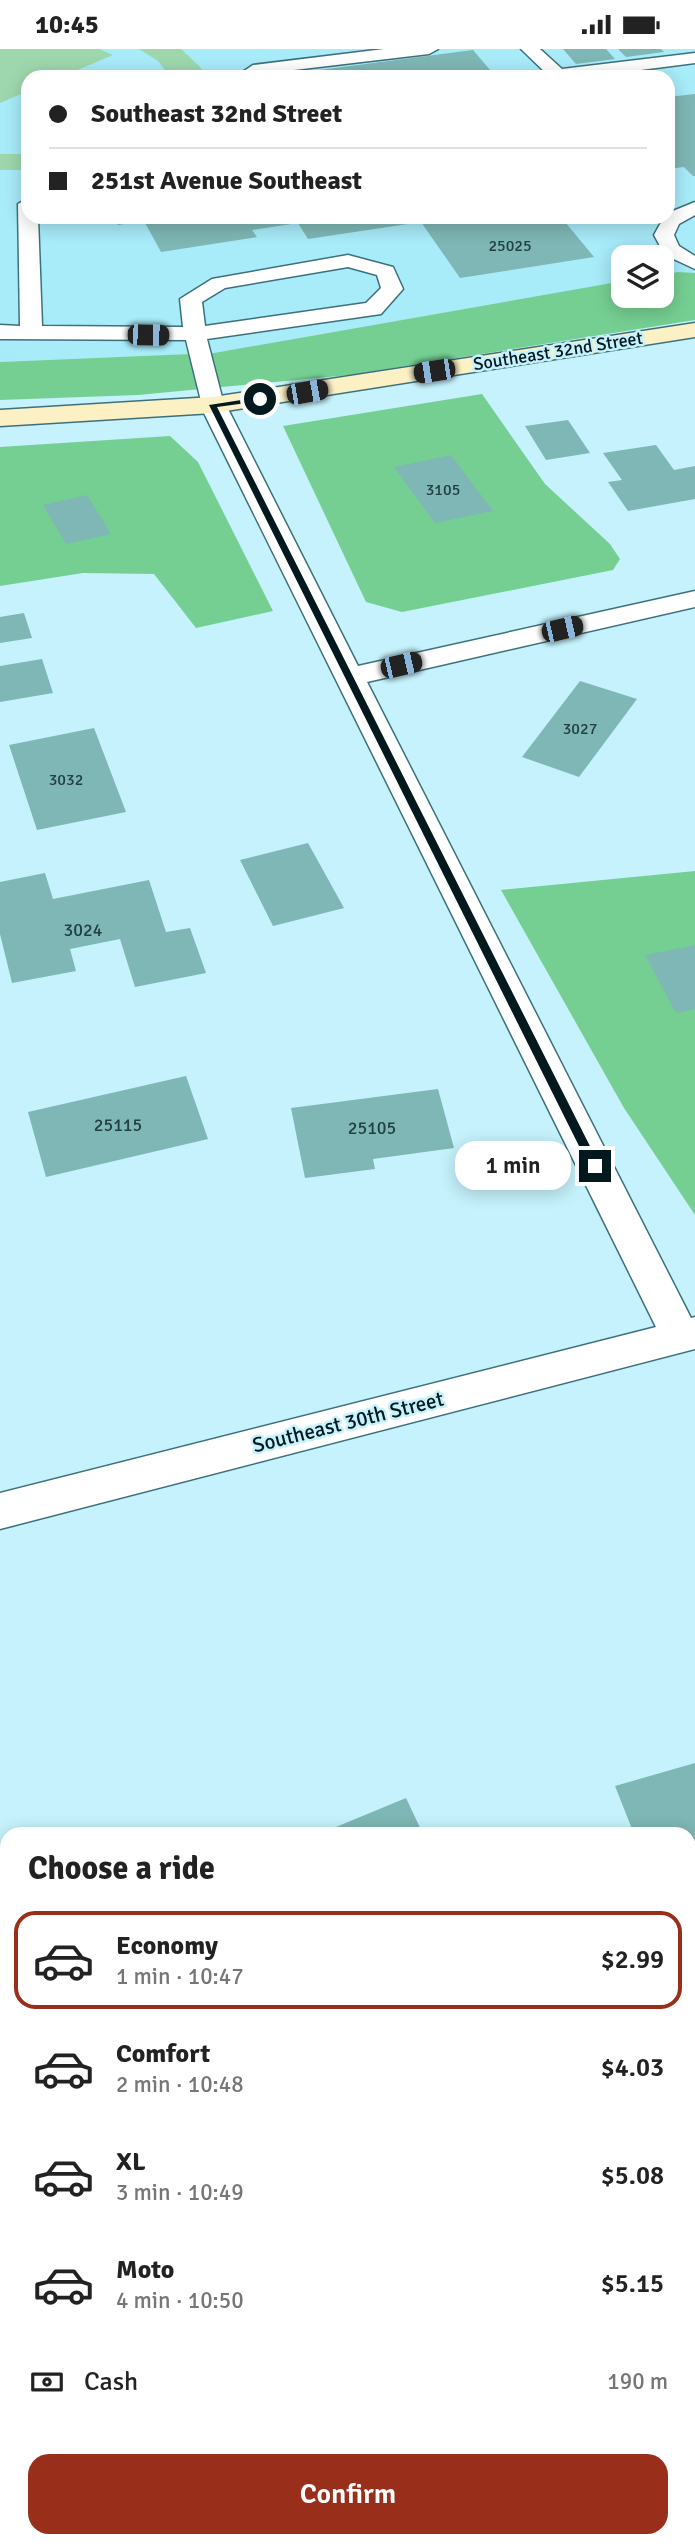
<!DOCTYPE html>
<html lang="en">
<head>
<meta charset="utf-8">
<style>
	body { margin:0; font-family:Signika,sans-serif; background:#f6f6f6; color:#222; height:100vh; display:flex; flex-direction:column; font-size:26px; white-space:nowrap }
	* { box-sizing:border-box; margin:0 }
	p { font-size:23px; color:#767676 }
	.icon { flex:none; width:38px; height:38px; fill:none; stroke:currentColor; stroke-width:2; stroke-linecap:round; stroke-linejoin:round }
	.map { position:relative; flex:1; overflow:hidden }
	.sheet { position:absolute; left:0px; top:1778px; width:696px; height:721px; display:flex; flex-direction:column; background:#fff; border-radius:21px 21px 0 0; box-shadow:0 4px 18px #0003 }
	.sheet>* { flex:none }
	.guide { position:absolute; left:21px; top:21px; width:654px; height:154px; border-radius:21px; box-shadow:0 4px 18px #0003; display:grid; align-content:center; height:154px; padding:0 28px; background:#fff }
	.tools { position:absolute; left:611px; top:196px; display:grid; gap:14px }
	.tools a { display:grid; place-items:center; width:63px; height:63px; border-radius:14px; background:#fff; box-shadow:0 4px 18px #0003; font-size:35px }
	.end { position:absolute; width:32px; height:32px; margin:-16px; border:9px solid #03191d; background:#fff; box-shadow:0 0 0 4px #fff }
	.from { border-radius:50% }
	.bubble { position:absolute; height:49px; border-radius:21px; background:#fff; box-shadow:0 4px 18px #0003; font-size:23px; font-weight:600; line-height:49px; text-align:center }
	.car { position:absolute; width:21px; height:42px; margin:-21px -10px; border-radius:9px; box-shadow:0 0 5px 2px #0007; background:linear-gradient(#222 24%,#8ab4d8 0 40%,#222 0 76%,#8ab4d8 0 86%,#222 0) }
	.guide b { display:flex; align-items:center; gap:24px; height:66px; font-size:26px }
	.guide b+b { border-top:2px solid #e0e0e0 }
	.guide i { width:18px; height:18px; background:#222 }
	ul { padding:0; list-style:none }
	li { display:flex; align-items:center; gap:21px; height:98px; margin:0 14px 10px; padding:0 14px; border:4px solid transparent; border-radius:21px }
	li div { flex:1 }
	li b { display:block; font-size:26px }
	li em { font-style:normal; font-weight:600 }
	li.selected { border-color:#992f1b }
	li>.icon { width:63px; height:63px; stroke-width:1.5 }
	h2 { padding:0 28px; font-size:32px; line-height:84px }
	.pay { display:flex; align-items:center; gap:18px; height:77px; padding:0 28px; font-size:26px }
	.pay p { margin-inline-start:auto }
	.action { display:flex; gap:14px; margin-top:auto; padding:14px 28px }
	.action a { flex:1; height:80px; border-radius:21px; background:#992f1b; color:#fff; font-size:28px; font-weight:600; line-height:80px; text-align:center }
	.status { display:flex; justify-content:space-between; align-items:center; height:49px; padding:0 35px; background:#fff; direction:ltr }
	.status svg { height:19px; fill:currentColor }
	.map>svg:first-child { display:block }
	.built { fill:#a8ebf9; fill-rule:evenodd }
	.green { fill:#9ed7ae }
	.forest { fill:#75cf92 }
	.building { fill:#7eb7b5 }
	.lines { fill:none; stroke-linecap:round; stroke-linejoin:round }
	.lane-casing { stroke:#3c717c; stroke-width:3 }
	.street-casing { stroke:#3c717c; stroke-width:3 }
	.secondary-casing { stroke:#3c717c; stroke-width:3 }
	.lane { fill:#fff; fill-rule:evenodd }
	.street { fill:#fff; fill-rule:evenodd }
	.secondary { fill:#fcf0c5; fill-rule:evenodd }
	.route { fill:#03191d }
	.labels { text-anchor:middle; stroke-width:5; stroke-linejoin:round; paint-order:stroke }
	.far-number-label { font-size:16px; fill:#224043 }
	.far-street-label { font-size:18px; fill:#03191d; stroke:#c5f2fc }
	.number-label { font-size:18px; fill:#224043 }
	.street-label { font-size:21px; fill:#03191d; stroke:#c5f2fc }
</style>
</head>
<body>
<div class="status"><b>10:45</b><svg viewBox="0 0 49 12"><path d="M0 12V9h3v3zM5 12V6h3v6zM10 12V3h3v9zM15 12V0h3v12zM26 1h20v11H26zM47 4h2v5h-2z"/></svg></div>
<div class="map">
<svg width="695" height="2499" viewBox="0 0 695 2499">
	<rect width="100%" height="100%" fill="#c5f2fc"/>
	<path class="built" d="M0,0H695V224L662,226V208H623V232L214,304L0,313ZM28,28H668V168H28Z"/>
	<g class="green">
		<polygon points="0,0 99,0 113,6 61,28 28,28 28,42 0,54"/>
		<polygon points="139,0 181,0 201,19 205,28 170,28 158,12"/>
		<rect x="0" y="105" width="28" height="16"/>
	</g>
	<g class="forest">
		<polygon points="678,223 695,224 695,271 350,326 138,346 0,351 0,313 214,304 623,232 623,247 662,247 662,226"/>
		<polygon points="482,345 545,435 610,495 620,510 613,521 402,563 366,553 283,377"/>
		<polygon points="170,387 198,413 273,562 196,579 154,525 83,524 0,537 0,398"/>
		<polygon points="695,822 695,1166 624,1059 501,841"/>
	</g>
	<g class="building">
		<polygon points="563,0 606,0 615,10 576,15"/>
		<polygon points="618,0 661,0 664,3 626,8"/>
		<polygon points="473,1 496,28 281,28 281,26"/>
		<polygon points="695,45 695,127 693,127 684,118 668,120 668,48"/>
		<polygon points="114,168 561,168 594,208 460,229 421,173 308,190 298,174 252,181 257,188 161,203 144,172 118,176"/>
		<polygon points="568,371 590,404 546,411 525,377"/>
		<polygon points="656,396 674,421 695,417 695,450 628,462 608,433 622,431 603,404"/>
		<polygon points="451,406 493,462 435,474 394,418"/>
		<polygon points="87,446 111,485 66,495 43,456"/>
		<polygon points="24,564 32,589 0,594 0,568"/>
		<polygon points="42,610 53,644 0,653 0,617"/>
		<polygon points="580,632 637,650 579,728 522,708"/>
		<polygon points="94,679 126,763 37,781 9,696"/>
		<polygon points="308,794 344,859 273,877 240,811"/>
		<polygon points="45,824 53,850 149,831 166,883 190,879 206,924 135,938 120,890 70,900 76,922 12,934 0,885 0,833"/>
		<polygon points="695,896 695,960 676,964 645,906"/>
		<polygon points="186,1027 208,1090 46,1128 28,1063"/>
		<polygon points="438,1040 454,1099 373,1110 375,1120 305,1129 291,1059"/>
		<polygon points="695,1714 695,1914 690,1915 690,1785 634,1785 615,1737"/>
		<polygon points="406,1749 423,1785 319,1785"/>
	</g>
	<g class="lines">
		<defs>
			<g id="lane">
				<polygon points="384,0 438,0 429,5 235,28 253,16"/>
				<polygon points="521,0 540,0 562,20 695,4 695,14 586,28 550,28"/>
				<path d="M28,149V168H38L42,277L183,278L180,250L212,230L348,206L393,218L403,240L381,265L207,290L224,356L213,363L202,356L186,291L0,290V276L20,277L18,155ZM348,218L377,226L381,239L366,254L205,277L202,253L225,239Z"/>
				<polygon points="695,153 695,166 679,175 674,186 679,197 695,207 695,220 665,206 654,186 664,168 668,168 668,164"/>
			</g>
			<polygon id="street" points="213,348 222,351 226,356 358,617 695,542 695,558 367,633 691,1269 695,1268 695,1300 0,1480 0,1444 656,1278 200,356 204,351"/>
			<polygon id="secondary" points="695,274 695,288 213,364 0,377 0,361 213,348"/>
		</defs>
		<use href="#lane" class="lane-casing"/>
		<use href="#street" class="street-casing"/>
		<use href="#secondary" class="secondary-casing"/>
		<use href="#lane" class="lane"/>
		<use href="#street" class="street"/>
		<use href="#secondary" class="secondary"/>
	</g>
	<polygon class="route" points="260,348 262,352 217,358 600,1117 598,1120 589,1117 209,356"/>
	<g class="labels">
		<g class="far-number-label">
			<text x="510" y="202">25025</text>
			<text x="443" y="446">3105</text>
			<text x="580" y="685">3027</text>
			<text x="66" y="736">3032</text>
		</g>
		<g class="far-street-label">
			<text transform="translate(558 302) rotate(-9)" y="6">Southeast 32nd Street</text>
		</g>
		<g class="number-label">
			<text x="83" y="887">3024</text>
			<text x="118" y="1082">25115</text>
			<text x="372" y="1085">25105</text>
		</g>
		<g class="street-label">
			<text transform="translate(348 1373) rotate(-14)" y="7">Southeast 30th Street</text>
		</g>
	</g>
</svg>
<div class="tools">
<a><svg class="icon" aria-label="layers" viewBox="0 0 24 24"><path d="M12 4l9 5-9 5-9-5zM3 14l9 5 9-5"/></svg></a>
</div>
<i class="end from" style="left:260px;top:350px"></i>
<i class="end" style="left:595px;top:1117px"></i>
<div class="bubble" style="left:455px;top:1092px;width:116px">1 min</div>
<i class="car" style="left:148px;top:286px;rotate:91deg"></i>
<i class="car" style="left:434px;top:322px;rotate:261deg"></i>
<i class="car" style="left:307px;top:343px;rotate:80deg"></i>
<i class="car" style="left:562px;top:580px;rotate:77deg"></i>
<i class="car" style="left:401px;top:616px;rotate:77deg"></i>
<div class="guide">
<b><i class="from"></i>Southeast 32nd Street</b>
<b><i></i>251st Avenue Southeast</b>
</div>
<section class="sheet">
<h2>Choose a ride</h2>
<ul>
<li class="selected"><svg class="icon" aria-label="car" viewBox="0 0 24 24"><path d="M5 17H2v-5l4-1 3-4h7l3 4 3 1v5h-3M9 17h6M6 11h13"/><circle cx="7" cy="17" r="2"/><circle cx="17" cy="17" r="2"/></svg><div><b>Economy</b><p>1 min · 10:47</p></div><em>$2.99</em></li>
<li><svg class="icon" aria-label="car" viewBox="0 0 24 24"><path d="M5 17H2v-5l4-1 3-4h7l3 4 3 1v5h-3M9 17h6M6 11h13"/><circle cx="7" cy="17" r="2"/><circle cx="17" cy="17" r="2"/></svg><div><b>Comfort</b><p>2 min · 10:48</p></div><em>$4.03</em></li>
<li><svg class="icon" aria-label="car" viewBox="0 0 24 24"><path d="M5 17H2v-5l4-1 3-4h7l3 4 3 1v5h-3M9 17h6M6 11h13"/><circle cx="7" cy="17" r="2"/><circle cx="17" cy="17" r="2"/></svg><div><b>XL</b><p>3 min · 10:49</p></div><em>$5.08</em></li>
<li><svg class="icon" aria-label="car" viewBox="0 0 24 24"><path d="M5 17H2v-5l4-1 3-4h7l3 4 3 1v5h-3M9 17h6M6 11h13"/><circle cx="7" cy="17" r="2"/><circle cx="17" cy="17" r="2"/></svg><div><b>Moto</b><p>4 min · 10:50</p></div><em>$5.15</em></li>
</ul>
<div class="pay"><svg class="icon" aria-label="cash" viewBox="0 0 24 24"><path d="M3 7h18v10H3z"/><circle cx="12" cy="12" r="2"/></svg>Cash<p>190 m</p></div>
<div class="action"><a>Confirm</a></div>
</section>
</div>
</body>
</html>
